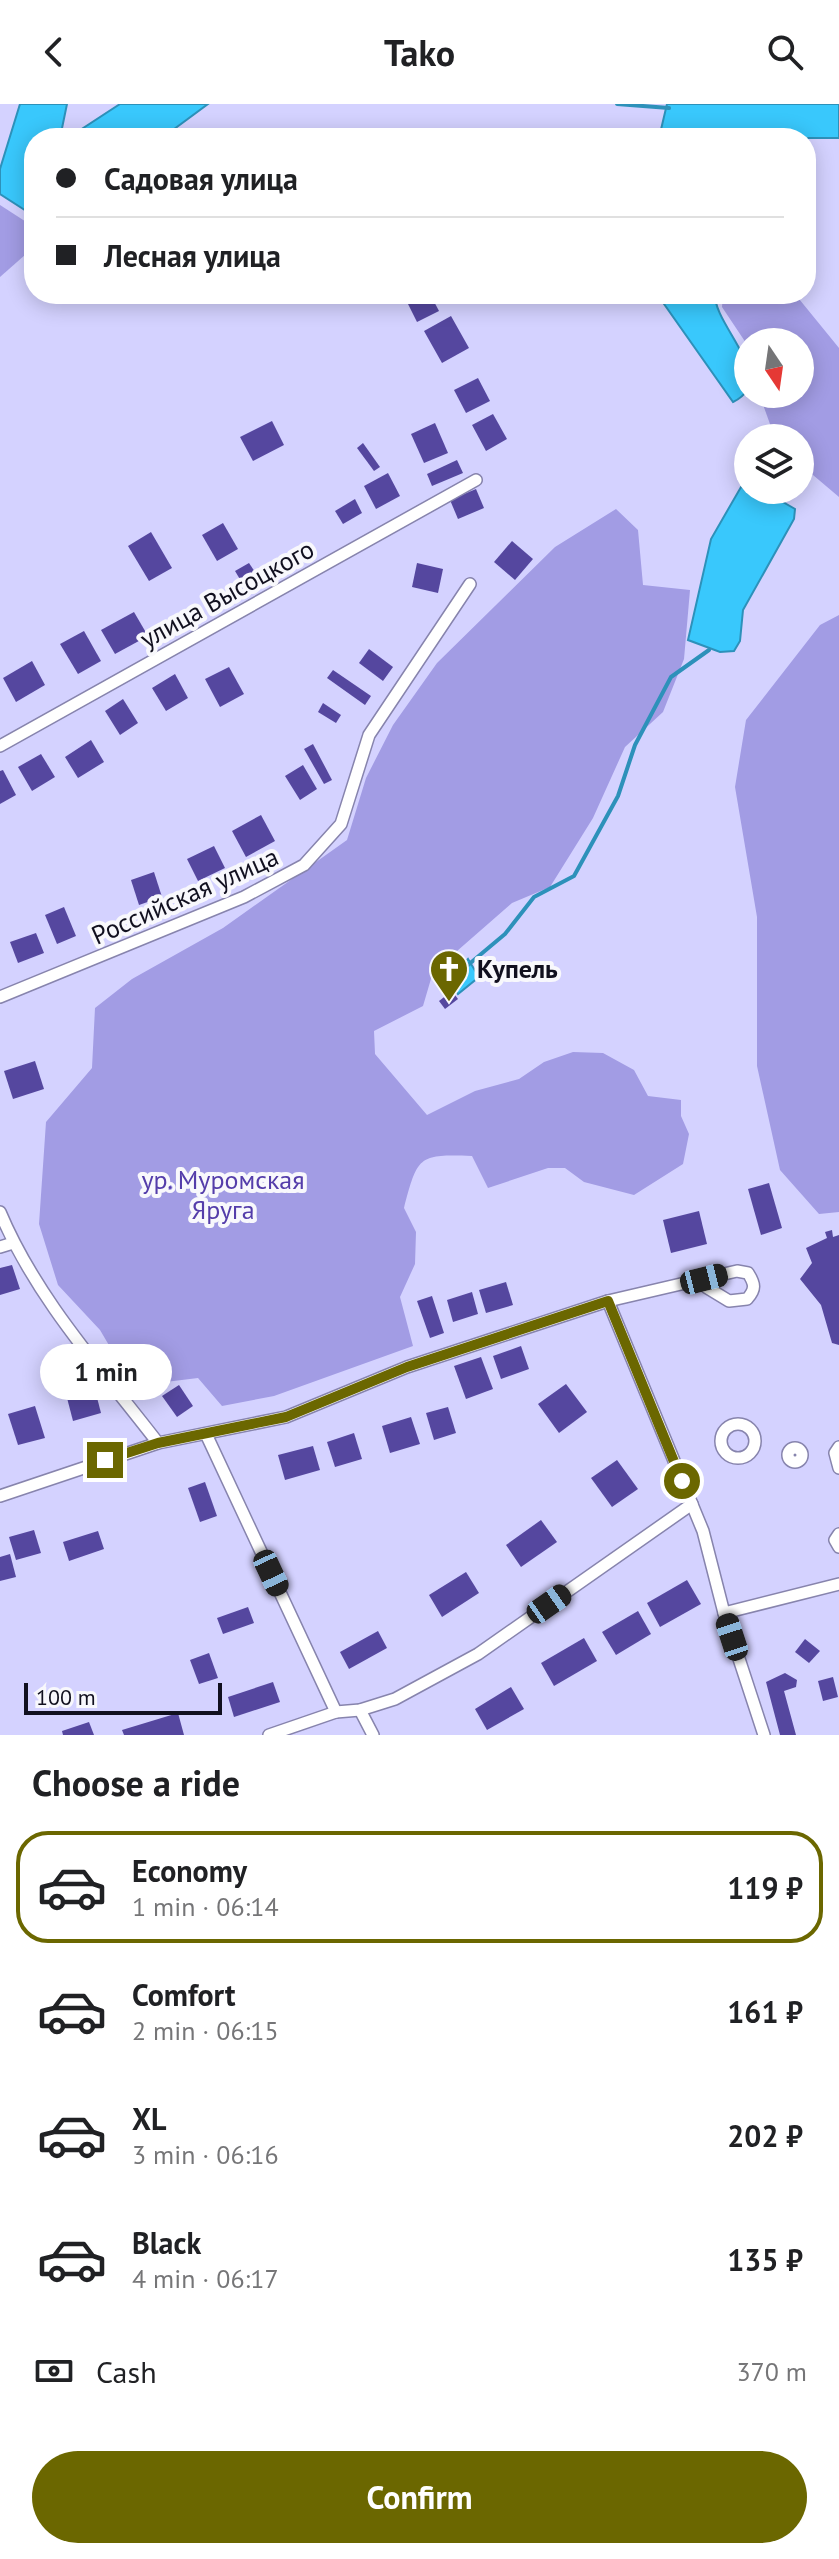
<!DOCTYPE html>
<html lang="en">
<head>
<meta charset="utf-8">
<style>
	body { margin:0; font-family:"PT Sans",sans-serif; background:#f2f2f2; color:#202124; height:100vh; display:flex; flex-direction:column; font-size:30px; white-space:nowrap }
	* { box-sizing:border-box; margin:0 }
	p { font-size:26px; color:#757577 }
	.icon { flex:none; width:44px; height:44px; fill:none; stroke:currentColor; stroke-width:2; stroke-linecap:round; stroke-linejoin:round }
	.map { position:relative; height:1631px; overflow:hidden }
	.sheet { display:flex; flex-direction:column; background:#fff; flex:1 }
	.sheet>* { flex:none }
	.hud { position:absolute; left:24px; top:24px; width:792px; height:176px; border-radius:32px; box-shadow:0 4px 20px #0003; display:grid; align-content:center; height:176px; padding:0 32px; background:#fff }
	.needle { width:52px; rotate:167deg }
	.fabs { position:absolute; left:734px; top:224px; display:grid; gap:16px }
	.fabs a { display:grid; place-items:center; width:80px; height:80px; border-radius:50%; background:#fff; box-shadow:0 4px 20px #0003; font-size:40px }
	.scale { position:absolute; left:24px; bottom:20px; width:198px; box-sizing:border-box; padding-left:8px; border:4px solid #11101f; border-top:0; font-size:22px; line-height:28px; white-space:nowrap; color:#11101f; -webkit-text-stroke:6px #f8f8fc; paint-order:stroke }
	.end { position:absolute; width:36px; height:36px; margin:-18px; border:10px solid #6b6700; background:#fff; box-shadow:0 0 0 4px #fff }
	.from { border-radius:50% }
	.bubble { position:absolute; height:56px; border-radius:28px; background:#fff; box-shadow:0 4px 20px #0003; font-size:26px; font-weight:700; line-height:56px; text-align:center }
	.car { position:absolute; width:24px; height:48px; margin:-24px -12px; border-radius:10px; box-shadow:0 0 6px 2px #0007; background:linear-gradient(#222 24%,#8ab4d8 0 40%,#222 0 76%,#8ab4d8 0 86%,#222 0) }
	.hud b { display:flex; align-items:center; gap:28px; height:76px; font-size:30px }
	.hud b+b { border-top:2px solid #e0e0e0 }
	.hud i { width:20px; height:20px; background:#202124 }
	ul { padding:0; list-style:none }
	li { display:flex; align-items:center; gap:24px; height:112px; margin:0 16px 12px; padding:0 16px; border:4px solid transparent; border-radius:32px }
	li div { flex:1 }
	li b { display:block; font-size:30px }
	li em { font-style:normal; font-weight:700 }
	li.selected { border-color:#6b6700 }
	li>.icon { width:72px; height:72px; stroke-width:1.5 }
	h2 { padding:0 32px; font-size:36px; line-height:96px }
	.pay { display:flex; align-items:center; gap:20px; height:88px; padding:0 32px; font-size:30px }
	.pay p { margin-inline-start:auto }
	.action { display:flex; gap:16px; margin-top:auto; padding:16px 32px }
	.action a { flex:1; height:92px; border-radius:48px; background:#6b6700; color:#fff; font-size:32px; font-weight:700; line-height:92px; text-align:center }
	header { display:flex; justify-content:space-between; align-items:center; height:104px; padding:0 32px; background:#fff; font-size:36px; font-weight:700 }
	.map>svg:first-child { display:block }
	.green { fill:#a29ce4 }
	.water { fill:#39c8fc; stroke:#2d91ba; stroke-width:2 }
	.lines { fill:none; stroke-linecap:round; stroke-linejoin:round }
	.stream { stroke:#2d91ba; stroke-width:4 }
	.building { fill:#55479f }
	.street-casing { stroke:#8784ad; stroke-width:14 }
	.street { stroke:#fff; stroke-width:11 }
	.route { stroke:#6b6700; stroke-width:10 }
	.labels { text-anchor:middle; stroke-width:8; stroke-linejoin:round; paint-order:stroke }
	.street-label { font-size:26px; fill:#11101f; stroke:#f8f8fc }
	.poi-label { font-size:26px; font-weight:bold; fill:#11101f; stroke:#f8f8fc; text-anchor:start }
	.park-label { font-size:26px; fill:#543daa; stroke:#f8f8fc }
</style>
</head>
<body>
<header><svg class="icon" aria-label="back" viewBox="0 0 24 24"><path d="M15 5l-7 7 7 7"/></svg>Tako<svg class="icon" aria-label="search" viewBox="0 0 24 24"><circle cx="10" cy="10" r="6"/><path d="M15 15l6 6"/></svg></header>
<div class="map">
<svg width="839" height="1631" viewBox="0 0 839 1631">
	<rect width="100%" height="100%" fill="#d4d2ff"/>
	<g class="green">
		<polygon points="0,101 34,123 34,143 0,173"/>
		<polygon points="723,190 795,190 839,244 839,393 800,360 800,334 775,334 761,295 760,290 800,290 800,238 748,238 748,242 722,203"/>
		<path d="M616,405L638,426L643,481L690,486L684,555L663,608L625,643L593,714L550,783L512,799L433,868L423,902L374,927L375,950L427,1011L475,987L519,975L544,958L573,948L603,949L634,966L648,992L681,996V1012L689,1030L683,1060L634,1091L584,1078L565,1064H548L488,1084L472,1052C418,1050 418,1052 404,1104L416,1128L415,1160L400,1193L413,1242L274,1292L222,1302L198,1274L133,1282L100,1226L58,1181L39,1120L46,1018L92,964L95,904L132,875L223,824L347,736L366,674L393,621L437,559L555,443Z"/>
		<polygon points="839,511 839,1108 819,1110 780,1066 757,962 757,813 735,683 746,616 820,521"/>
	</g>
	<g class="water">
		<polygon points="20,0 67,0 60,34 34,34 34,112 0,90 0,65"/>
		<polygon points="120,0 208,0 162,34 68,34"/>
		<polygon points="667,0 839,0 839,34 659,34"/>
		<path d="M657,190H715C713,221 780,276 733,298Z"/>
		<polygon points="741,383 762,386 795,405 794,415 743,506 740,537 734,547 720,548 688,536 711,435"/>
		<polygon points="468,855 479,873 458,890 448,877"/>
	</g>
	<g class="lines">
		<g class="stream">
			<polyline points="617,0 669,4"/>
			<polyline points="468,861 505,830 534,793 574,772 618,692 635,641 671,573 709,546"/>
		</g>
	</g>
	<g class="building">
		<polygon points="413,190 430,190 439,207 417,218 405,194"/>
		<polygon points="451,212 469,244 442,259 424,227"/>
		<polygon points="478,274 490,297 466,309 454,286"/>
		<polygon points="493,310 507,335 486,347 472,321"/>
		<polygon points="272,317 284,341 253,357 240,333"/>
		<polygon points="435,319 448,349 424,359 411,330"/>
		<polygon points="363,339 380,363 374,367 357,344"/>
		<polygon points="457,356 463,369 432,382 427,370"/>
		<polygon points="388,369 400,392 376,405 364,382"/>
		<polygon points="476,385 484,404 458,415 450,396"/>
		<polygon points="355,395 362,409 343,420 335,407"/>
		<polygon points="223,419 238,445 217,457 202,431"/>
		<polygon points="151,428 172,464 149,477 128,442"/>
		<polygon points="512,437 533,455 515,476 494,458"/>
		<polygon points="249,459 255,468 241,477 235,467"/>
		<polygon points="417,459 443,465 438,489 412,483"/>
		<polygon points="134,508 148,532 115,550 101,526"/>
		<polygon points="84,527 101,557 78,570 60,540"/>
		<polygon points="369,545 393,563 383,577 359,559"/>
		<polygon points="32,557 45,581 16,598 3,574"/>
		<polygon points="229,563 244,590 220,603 205,575"/>
		<polygon points="333,566 371,592 365,601 327,574"/>
		<polygon points="175,570 188,594 166,607 152,584"/>
		<polygon points="123,595 138,619 120,631 105,607"/>
		<polygon points="323,599 341,611 336,619 318,608"/>
		<polygon points="91,636 104,658 78,674 65,653"/>
		<polygon points="313,640 332,676 324,680 304,645"/>
		<polygon points="41,650 55,673 32,687 18,663"/>
		<polygon points="303,661 317,685 300,696 285,672"/>
		<polygon points="3,666 16,691 0,700 0,667"/>
		<polygon points="261,711 275,737 246,753 232,727"/>
		<polygon points="214,742 225,764 198,777 187,755"/>
		<polygon points="154,768 162,793 139,801 131,776"/>
		<polygon points="64,803 76,832 57,840 45,811"/>
		<polygon points="36,829 44,849 18,859 10,838"/>
		<polygon points="452,887 458,895 445,905 439,897"/>
		<polygon points="35,957 44,985 13,995 4,967"/>
		<polygon points="769,1079 782,1124 761,1131 748,1085"/>
		<polygon points="699,1107 707,1140 671,1149 663,1116"/>
		<polygon points="832,1126 833,1133 839,1131 839,1241 832,1239 821,1201 800,1175 812,1159 806,1144 827,1134 825,1128"/>
		<polygon points="12,1161 20,1185 0,1191 0,1164"/>
		<polygon points="506,1178 513,1201 486,1209 479,1186"/>
		<polygon points="472,1188 478,1210 453,1218 447,1196"/>
		<polygon points="432,1192 444,1229 430,1234 417,1197"/>
		<polygon points="521,1242 529,1265 501,1275 493,1252"/>
		<polygon points="481,1253 493,1285 466,1295 454,1262"/>
		<polygon points="566,1280 587,1308 559,1329 538,1300"/>
		<polygon points="179,1281 193,1302 177,1313 162,1292"/>
		<polygon points="94,1282 101,1309 73,1317 66,1290"/>
		<polygon points="35,1302 45,1334 18,1341 8,1310"/>
		<polygon points="448,1303 456,1329 434,1336 426,1309"/>
		<polygon points="411,1313 420,1340 390,1349 382,1322"/>
		<polygon points="354,1329 362,1355 335,1363 327,1338"/>
		<polygon points="313,1342 320,1366 285,1376 278,1351"/>
		<polygon points="617,1356 638,1385 612,1403 591,1374"/>
		<polygon points="205,1378 217,1412 200,1418 188,1384"/>
		<polygon points="541,1416 557,1438 521,1463 506,1441"/>
		<polygon points="34,1426 41,1449 16,1456 9,1433"/>
		<polygon points="98,1427 104,1445 69,1457 63,1438"/>
		<polygon points="10,1450 16,1473 0,1477 0,1453"/>
		<polygon points="466,1468 479,1489 442,1513 429,1491"/>
		<polygon points="687,1476 701,1500 660,1523 647,1499"/>
		<polygon points="248,1503 254,1519 223,1530 217,1514"/>
		<polygon points="638,1507 651,1530 616,1551 602,1528"/>
		<polygon points="378,1527 387,1544 349,1565 340,1548"/>
		<polygon points="584,1534 597,1557 554,1582 541,1559"/>
		<polygon points="805,1535 820,1547 809,1559 795,1548"/>
		<polygon points="209,1549 218,1574 199,1580 190,1556"/>
		<polygon points="785,1569 797,1576 796,1583 784,1587 796,1631 780,1631 766,1578"/>
		<polygon points="833,1573 838,1593 823,1597 818,1577"/>
		<polygon points="273,1578 280,1598 234,1613 228,1593"/>
		<polygon points="511,1583 524,1605 487,1626 475,1605"/>
		<polygon points="178,1609 184,1631 124,1631 122,1626"/>
		<polygon points="89,1618 94,1631 63,1631 62,1627"/>
	</g>
	<g class="lines">
		<defs>
			<g id="street">
				<polyline points="0,642 476,376"/>
				<polyline points="0,893 244,793 304,761 341,720 369,631 470,480"/>
				<path d="M0,1108C36,1194 101,1265 158,1339"/>
				<polyline points="0,1143 13,1139"/>
				<polyline points="608,1197 703,1427 724,1509 764,1631"/>
				<circle cx="738" cy="1337" r="17"/>
				<polyline points="206,1330 336,1608"/>
				<polyline points="839,1343 835,1349 839,1364"/>
				<circle cx="795" cy="1351" r="7"/>
				<path d="M0,1392L158,1339L286,1313L407,1263L608,1197L737,1167L748,1169C755,1180 756,1185 747,1195L729,1197L706,1183L704,1175"/>
				<polyline points="839,1430 835,1436 839,1443"/>
				<polyline points="724,1509 839,1480"/>
				<polyline points="360,1606 373,1631"/>
				<polyline points="269,1631 336,1608 360,1606 395,1595 478,1550 692,1400"/>
			</g>
		</defs>
		<use href="#street" class="street-casing"/>
		<use href="#street" class="street"/>
	</g>
	<g class="lines">
		<polyline class="route" points="105,1356 158,1339 286,1313 407,1263 608,1197 682,1377"/>
	</g>
	<defs>
		<symbol id="church-pin" viewBox="-11 -11 22 30"><path d="M0 17L-7.5 6A9.5 9.5 0 1 1 7.5 6Z" fill="#6b6700" stroke="#f8f8fc"/><path d="M-1.2-6h2.4v3.5h3.3v2.4h-3.3V6h-2.4V-.1h-3.3v-2.4h3.3Z" fill="#fff"/></symbol>
	</defs>
	<g fill-rule="evenodd">
		<use href="#church-pin" x="427" y="843" width="44" height="60"/>
	</g>
	<g class="labels">
		<g class="street-label">
			<text transform="translate(227 490) rotate(-29)" y="9">улица Высоцкого</text>
			<text transform="translate(185 792) rotate(-24)" y="9">Российская улица</text>
		</g>
		<g class="poi-label">
			<text x="477" y="874">Купель</text>
		</g>
		<g class="park-label">
			<text x="223" y="1085">ур. Муромская<tspan x="223" dy="30">Яруга</tspan></text>
		</g>
	</g>
</svg>
<div class="fabs">
<a><svg class="needle" viewBox="-14 -14 28 28"><path d="M0-13l5 13h-10z" fill="#e53935"/><path d="M0 13l5-13h-10z" fill="#757577"/></svg></a>
<a><svg class="icon" aria-label="layers" viewBox="0 0 24 24"><path d="M12 4l9 5-9 5-9-5zM3 14l9 5 9-5"/></svg></a>
</div>
<div class="scale">100 m</div>
<i class="end from" style="left:682px;top:1377px"></i>
<i class="end" style="left:105px;top:1356px"></i>
<div class="bubble" style="left:40px;top:1240px;width:132px">1 min</div>
<i class="car" style="left:704px;top:1175px;rotate:76deg"></i>
<i class="car" style="left:271px;top:1469px;rotate:155deg"></i>
<i class="car" style="left:549px;top:1500px;rotate:55deg"></i>
<i class="car" style="left:732px;top:1533px;rotate:342deg"></i>
<div class="hud">
<b><i class="from"></i>Садовая улица</b>
<b><i></i>Лесная улица</b>
</div>
</div>
<section class="sheet">
<h2>Choose a ride</h2>
<ul>
<li class="selected"><svg class="icon" aria-label="car" viewBox="0 0 24 24"><path d="M5 17H2v-5l4-1 3-4h7l3 4 3 1v5h-3M9 17h6M6 11h13"/><circle cx="7" cy="17" r="2"/><circle cx="17" cy="17" r="2"/></svg><div><b>Economy</b><p>1 min · 06:14</p></div><em>119 ₽</em></li>
<li><svg class="icon" aria-label="car" viewBox="0 0 24 24"><path d="M5 17H2v-5l4-1 3-4h7l3 4 3 1v5h-3M9 17h6M6 11h13"/><circle cx="7" cy="17" r="2"/><circle cx="17" cy="17" r="2"/></svg><div><b>Comfort</b><p>2 min · 06:15</p></div><em>161 ₽</em></li>
<li><svg class="icon" aria-label="car" viewBox="0 0 24 24"><path d="M5 17H2v-5l4-1 3-4h7l3 4 3 1v5h-3M9 17h6M6 11h13"/><circle cx="7" cy="17" r="2"/><circle cx="17" cy="17" r="2"/></svg><div><b>XL</b><p>3 min · 06:16</p></div><em>202 ₽</em></li>
<li><svg class="icon" aria-label="car" viewBox="0 0 24 24"><path d="M5 17H2v-5l4-1 3-4h7l3 4 3 1v5h-3M9 17h6M6 11h13"/><circle cx="7" cy="17" r="2"/><circle cx="17" cy="17" r="2"/></svg><div><b>Black</b><p>4 min · 06:17</p></div><em>135 ₽</em></li>
</ul>
<div class="pay"><svg class="icon" aria-label="cash" viewBox="0 0 24 24"><path d="M3 7h18v10H3z"/><circle cx="12" cy="12" r="2"/></svg>Cash<p>370 m</p></div>
<div class="action"><a>Confirm</a></div>
</section>
</body>
</html>
